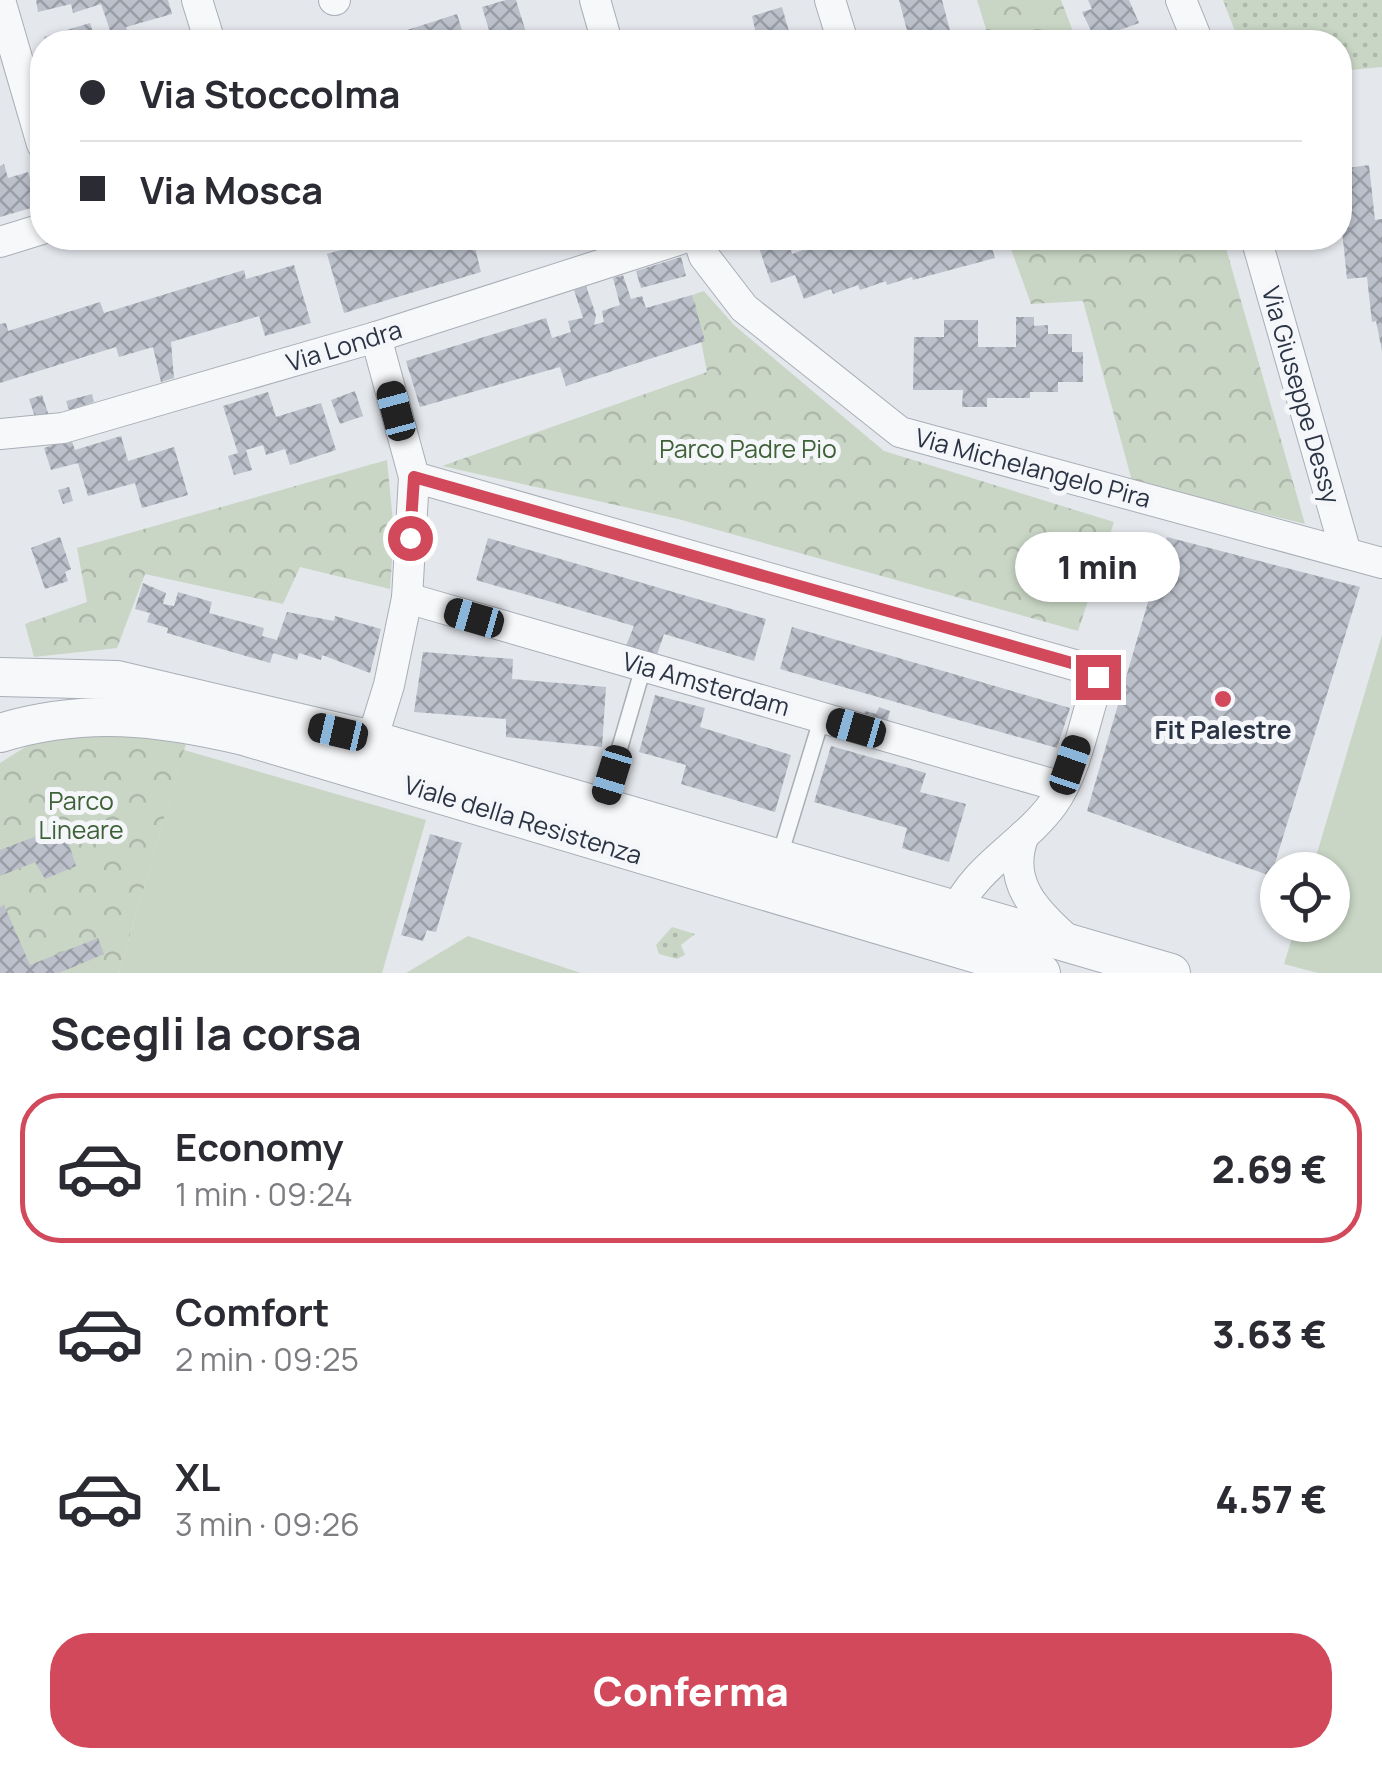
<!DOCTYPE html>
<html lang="it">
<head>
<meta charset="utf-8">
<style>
	body { margin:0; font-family:Manrope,sans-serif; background:#f7f7f7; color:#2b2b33; height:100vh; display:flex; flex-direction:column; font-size:38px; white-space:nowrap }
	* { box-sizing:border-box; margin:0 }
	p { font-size:32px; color:#7c7c81 }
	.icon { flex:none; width:55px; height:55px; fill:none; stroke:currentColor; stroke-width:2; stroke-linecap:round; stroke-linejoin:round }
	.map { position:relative; height:973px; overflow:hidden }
	.details { display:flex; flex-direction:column; background:#fff; flex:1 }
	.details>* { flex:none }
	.top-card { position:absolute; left:30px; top:30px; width:1322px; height:220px; border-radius:40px; box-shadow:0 2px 8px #0004; display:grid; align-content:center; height:220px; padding:0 50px; background:#fff }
	.controls { position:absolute; left:1260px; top:852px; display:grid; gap:20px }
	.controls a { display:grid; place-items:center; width:90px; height:90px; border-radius:50%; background:#fff; box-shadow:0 2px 8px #0004; font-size:50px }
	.end { position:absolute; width:45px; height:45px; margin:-22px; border:12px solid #d1495b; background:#fff; box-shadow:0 0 0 5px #fff }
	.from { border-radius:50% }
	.bubble { position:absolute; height:70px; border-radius:35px; background:#fff; box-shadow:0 2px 8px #0004; font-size:32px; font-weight:800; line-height:70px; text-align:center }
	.car { position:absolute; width:30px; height:60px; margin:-30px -15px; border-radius:12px; box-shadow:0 0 8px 2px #0007; background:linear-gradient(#222 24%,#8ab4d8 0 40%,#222 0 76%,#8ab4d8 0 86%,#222 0) }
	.top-card b { display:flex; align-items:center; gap:35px; height:95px; font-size:38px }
	.top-card b+b { border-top:2px solid #e1e1e2 }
	.top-card i { width:25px; height:25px; background:#2b2b33 }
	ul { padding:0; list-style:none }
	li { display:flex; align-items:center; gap:30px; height:150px; margin:0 20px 15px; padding:0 30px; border:5px solid transparent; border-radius:40px }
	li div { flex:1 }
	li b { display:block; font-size:38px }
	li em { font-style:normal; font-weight:800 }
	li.on { border-color:#d1495b }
	li>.icon { width:90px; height:90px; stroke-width:1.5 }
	h2 { padding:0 50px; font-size:45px; line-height:120px }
	.cta { display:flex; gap:20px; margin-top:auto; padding:20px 50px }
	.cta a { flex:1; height:115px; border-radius:40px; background:#d1495b; color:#fff; font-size:40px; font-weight:800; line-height:115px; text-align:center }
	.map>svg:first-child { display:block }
	.grass { fill:url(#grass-dots) }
	.park { fill:url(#park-crowns) }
	.pitch { fill:#c9d6c5 }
	.building { fill:url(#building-cross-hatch) }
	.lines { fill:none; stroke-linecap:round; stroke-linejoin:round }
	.service-casing { stroke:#a9aeb7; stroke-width:18 }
	.minor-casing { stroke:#a9aeb7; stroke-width:32 }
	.tertiary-casing { stroke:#a9aeb7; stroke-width:40 }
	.service { stroke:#f7f8fa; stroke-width:15 }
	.minor { stroke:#f7f8fa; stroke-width:30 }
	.tertiary { stroke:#f7f8fa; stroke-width:38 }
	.route { stroke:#d1495b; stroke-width:12 }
	.poi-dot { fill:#d1495b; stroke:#f4f6f9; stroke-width:4 }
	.labels { text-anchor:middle; stroke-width:10; stroke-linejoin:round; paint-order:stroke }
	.street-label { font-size:25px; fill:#2b3445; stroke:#f4f6f9 }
	.park-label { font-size:25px; fill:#3f6138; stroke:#f4f6f9 }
	.poi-label { font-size:25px; font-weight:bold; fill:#2b3445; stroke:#f4f6f9 }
</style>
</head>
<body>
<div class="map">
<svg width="1382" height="973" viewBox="0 0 1382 973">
	<defs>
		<pattern id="grass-dots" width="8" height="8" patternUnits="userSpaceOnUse" patternTransform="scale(2.5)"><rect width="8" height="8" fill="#c9d6c5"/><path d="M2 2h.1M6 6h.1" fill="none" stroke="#adb8ab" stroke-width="1.8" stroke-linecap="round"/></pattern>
		<pattern id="park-crowns" width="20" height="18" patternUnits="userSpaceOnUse" patternTransform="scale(2.5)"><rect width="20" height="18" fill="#c9d6c5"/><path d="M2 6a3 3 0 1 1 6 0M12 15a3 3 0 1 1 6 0" fill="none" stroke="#adb8ab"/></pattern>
		<pattern id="building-cross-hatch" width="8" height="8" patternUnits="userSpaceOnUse" patternTransform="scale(2.5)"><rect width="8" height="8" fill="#bbc0ca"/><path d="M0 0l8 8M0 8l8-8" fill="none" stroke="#989da6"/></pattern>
	</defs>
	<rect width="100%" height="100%" fill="#e4e7ec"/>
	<g class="grass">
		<polygon points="1223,0 1382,0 1382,67 1340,71 1340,42 1239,42"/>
		<polygon points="672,927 695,934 681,945 685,955 677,959 659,954 656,945"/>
	</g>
	<g class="park">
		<polygon points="977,0 1061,0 1077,42 990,42"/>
		<polygon points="1007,238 1223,238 1305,524 1132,481 1083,301 1031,304"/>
		<polygon points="704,291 734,325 884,451 1114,522 1078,631 678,519 442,466 707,372 692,295"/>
		<polygon points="387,460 394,533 390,589 300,567 283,604 145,574 117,648 34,657 25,624 87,602 77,548"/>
		<polygon points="83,733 167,737 186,744 119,973 0,973 0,763 41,737"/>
	</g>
	<g class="pitch">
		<polygon points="1382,635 1382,973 1318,973 1284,964 1296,925 1332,925 1332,870 1312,870"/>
		<polygon points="184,750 426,820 382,973 119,973"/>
		<polygon points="468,936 581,973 406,973"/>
	</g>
	<g class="building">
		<polygon points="36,0 168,0 172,14 126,27 130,42 114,42 101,4 73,13 71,4 38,12"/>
		<polygon points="506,0 516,0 529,42 404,42 401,32 457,14 464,37 489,30 482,7"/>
		<polygon points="899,0 942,0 953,42 910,42"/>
		<polygon points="1088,0 1129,0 1139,23 1095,39 1082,12 1092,9"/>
		<polygon points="782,7 792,42 758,42 752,16"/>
		<polygon points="90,23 96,42 46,42 44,37"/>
		<polygon points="179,32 182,42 147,42"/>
		<polygon points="696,33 699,42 667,42"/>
		<polygon points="1348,86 1352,140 1340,141 1340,87"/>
		<polygon points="4,164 8,178 28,172 38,206 0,217 0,166"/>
		<polygon points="1369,165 1375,220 1382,219 1382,351 1376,321 1372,322 1367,277 1347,279 1342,230 1346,229 1345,222 1340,223 1340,169"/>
		<polygon points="382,238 508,238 475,248 481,272 344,313 327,254"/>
		<polygon points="770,238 787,238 792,254 819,244 820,249 846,240 848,245 870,238 989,238 995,258 913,280 912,277 887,285 886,281 860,290 858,285 833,294 831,289 804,299 795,275 771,283 757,242"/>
		<polygon points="681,257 686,276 641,288 636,271"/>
		<polygon points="294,265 311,323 265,336 259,316 171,342 174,378 161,382 153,347 119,357 116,347 0,383 0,324 6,323 8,331 100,302 104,313 244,270 246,279"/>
		<polygon points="623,275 631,299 642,296 646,308 692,295 705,341 566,386 560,367 420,407 406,361 546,318 552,338 571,332 568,321 583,318 574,290 586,286 596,315 594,325 604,322 602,311 620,305 613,278"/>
		<polygon points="1016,317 1034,317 1034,326 1048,325 1048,334 1072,334 1072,352 1083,352 1083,382 1058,382 1058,392 1030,392 1030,398 987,398 987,407 962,407 963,390 913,390 914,337 944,337 944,320 978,320 978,347 1016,347"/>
		<polygon points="355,391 363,416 340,424 331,400"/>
		<polygon points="268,392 276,417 321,403 336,450 290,465 285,449 266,455 263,445 246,450 252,470 234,475 228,456 238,453 223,406"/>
		<polygon points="92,394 94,402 69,410 66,401"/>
		<polygon points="42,395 49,416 36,420 29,399"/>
		<polygon points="121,436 128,461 174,447 188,495 142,508 135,483 88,496 78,463 51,470 44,448 71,439 75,450"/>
		<polygon points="69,487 73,501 63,504 58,490"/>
		<polygon points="60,537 71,569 65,572 68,581 45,589 31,548"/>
		<polygon points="1167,537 1360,587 1271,876 1087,811"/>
		<polygon points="488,538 766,619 754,661 664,634 656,658 625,648 634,626 476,580"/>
		<polygon points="143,583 166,593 163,604 174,606 178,592 212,602 209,613 264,628 262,636 277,640 287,612 334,621 335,616 381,629 370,673 322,655 321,660 299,653 297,660 273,653 270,663 167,633 168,628 147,622 150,613 135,609"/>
		<polygon points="792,627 1070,708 1057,748 780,669"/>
		<polygon points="423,652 513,659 512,679 606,687 602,747 506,737 506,719 414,712"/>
		<polygon points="655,695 705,708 700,727 791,755 775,812 681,784 686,765 639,752"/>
		<polygon points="879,707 890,711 886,726 863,719 865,711 876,714"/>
		<polygon points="831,746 926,773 920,792 966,804 949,862 902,848 907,828 814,802"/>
		<polygon points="63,826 76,866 45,879 35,862 0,876 0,850"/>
		<polygon points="430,834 462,843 436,932 427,930 423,941 401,935"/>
		<polygon points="4,905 30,965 98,938 104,954 59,973 0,973 0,907"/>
	</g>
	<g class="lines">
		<defs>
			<g id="service">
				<polyline points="603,805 641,675"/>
				<polyline points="779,858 820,724"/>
			</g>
			<g id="minor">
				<polyline points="0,0 42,144"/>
				<polyline points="197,0 210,42"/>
				<polyline points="334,0 335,0"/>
				<polyline points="595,0 607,42"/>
				<polyline points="830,0 843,42"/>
				<polyline points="1181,0 1198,42"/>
				<polyline points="698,238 704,256 744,308 900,432 1382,563"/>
				<polyline points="1256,238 1346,553"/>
				<polyline points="0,242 42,229"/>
				<polyline points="0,434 63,428 376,337 684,238"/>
				<path d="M414,477L1092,670L1098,677L1096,687C1084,723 1076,772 1053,804C1024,844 974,867 955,913"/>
				<polyline points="407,598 1062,787"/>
				<polyline points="372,740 389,685 407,598 414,477 376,337"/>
				<path d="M1024,835C1005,882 1036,912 1069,941"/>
			</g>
			<g id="tertiary">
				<polyline points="0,677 117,680 372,740 1171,973"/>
				<path d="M0,733C85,707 159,716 244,736L1041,973"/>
			</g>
		</defs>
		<use href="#service" class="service-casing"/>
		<use href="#minor" class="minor-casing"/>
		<use href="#tertiary" class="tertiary-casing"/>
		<use href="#service" class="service"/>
		<use href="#minor" class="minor"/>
		<use href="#tertiary" class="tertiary"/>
	</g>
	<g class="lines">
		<polyline class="route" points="410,538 414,477 1079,665 1098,677"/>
	</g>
	<circle class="poi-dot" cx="1223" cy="699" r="10"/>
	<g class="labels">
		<g class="street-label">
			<text transform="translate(344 346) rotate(-17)" y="9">Via Londra</text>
			<text transform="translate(1301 395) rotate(74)" y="9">Via Giuseppe Dessy</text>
			<text transform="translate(1033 468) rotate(15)" y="9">Via Michelangelo Pira</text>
			<text transform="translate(706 684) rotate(16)" y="9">Via Amsterdam</text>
			<text transform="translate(523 820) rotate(17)" y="9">Viale della Resistenza</text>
		</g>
		<g class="park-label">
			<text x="748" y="458">Parco Padre Pio</text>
			<text x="81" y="810">Parco<tspan x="81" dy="29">Lineare</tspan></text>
		</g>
		<g class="poi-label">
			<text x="1223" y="739">Fit Palestre</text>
		</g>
	</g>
</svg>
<div class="controls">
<a><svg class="icon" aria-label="locate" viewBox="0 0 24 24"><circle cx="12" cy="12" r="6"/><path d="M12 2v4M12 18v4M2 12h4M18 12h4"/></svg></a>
</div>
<i class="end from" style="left:410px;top:538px"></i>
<i class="end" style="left:1098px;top:677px"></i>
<div class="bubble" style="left:1015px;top:532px;width:165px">1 min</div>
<i class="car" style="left:396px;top:411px;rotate:345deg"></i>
<i class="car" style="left:474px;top:618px;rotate:286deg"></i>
<i class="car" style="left:856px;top:728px;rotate:286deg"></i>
<i class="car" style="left:338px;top:732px;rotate:283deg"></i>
<i class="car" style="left:1070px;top:765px;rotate:19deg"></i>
<i class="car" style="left:612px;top:775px;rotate:197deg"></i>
<div class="top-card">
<b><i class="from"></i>Via Stoccolma</b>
<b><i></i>Via Mosca</b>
</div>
</div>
<section class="details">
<h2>Scegli la corsa</h2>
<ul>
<li class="on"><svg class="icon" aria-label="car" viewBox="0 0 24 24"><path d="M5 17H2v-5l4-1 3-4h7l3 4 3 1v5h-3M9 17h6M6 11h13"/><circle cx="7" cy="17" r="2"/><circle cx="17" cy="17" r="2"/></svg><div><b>Economy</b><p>1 min · 09:24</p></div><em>2.69 €</em></li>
<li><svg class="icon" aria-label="car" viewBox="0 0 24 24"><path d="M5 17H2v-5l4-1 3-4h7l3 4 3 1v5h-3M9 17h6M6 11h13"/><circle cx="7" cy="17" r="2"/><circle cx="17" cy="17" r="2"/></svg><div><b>Comfort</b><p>2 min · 09:25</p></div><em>3.63 €</em></li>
<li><svg class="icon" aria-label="car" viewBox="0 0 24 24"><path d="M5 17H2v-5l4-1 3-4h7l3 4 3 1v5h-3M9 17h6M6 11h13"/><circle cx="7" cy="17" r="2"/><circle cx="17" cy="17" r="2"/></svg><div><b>XL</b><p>3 min · 09:26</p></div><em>4.57 €</em></li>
</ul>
<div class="cta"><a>Conferma</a></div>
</section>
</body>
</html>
